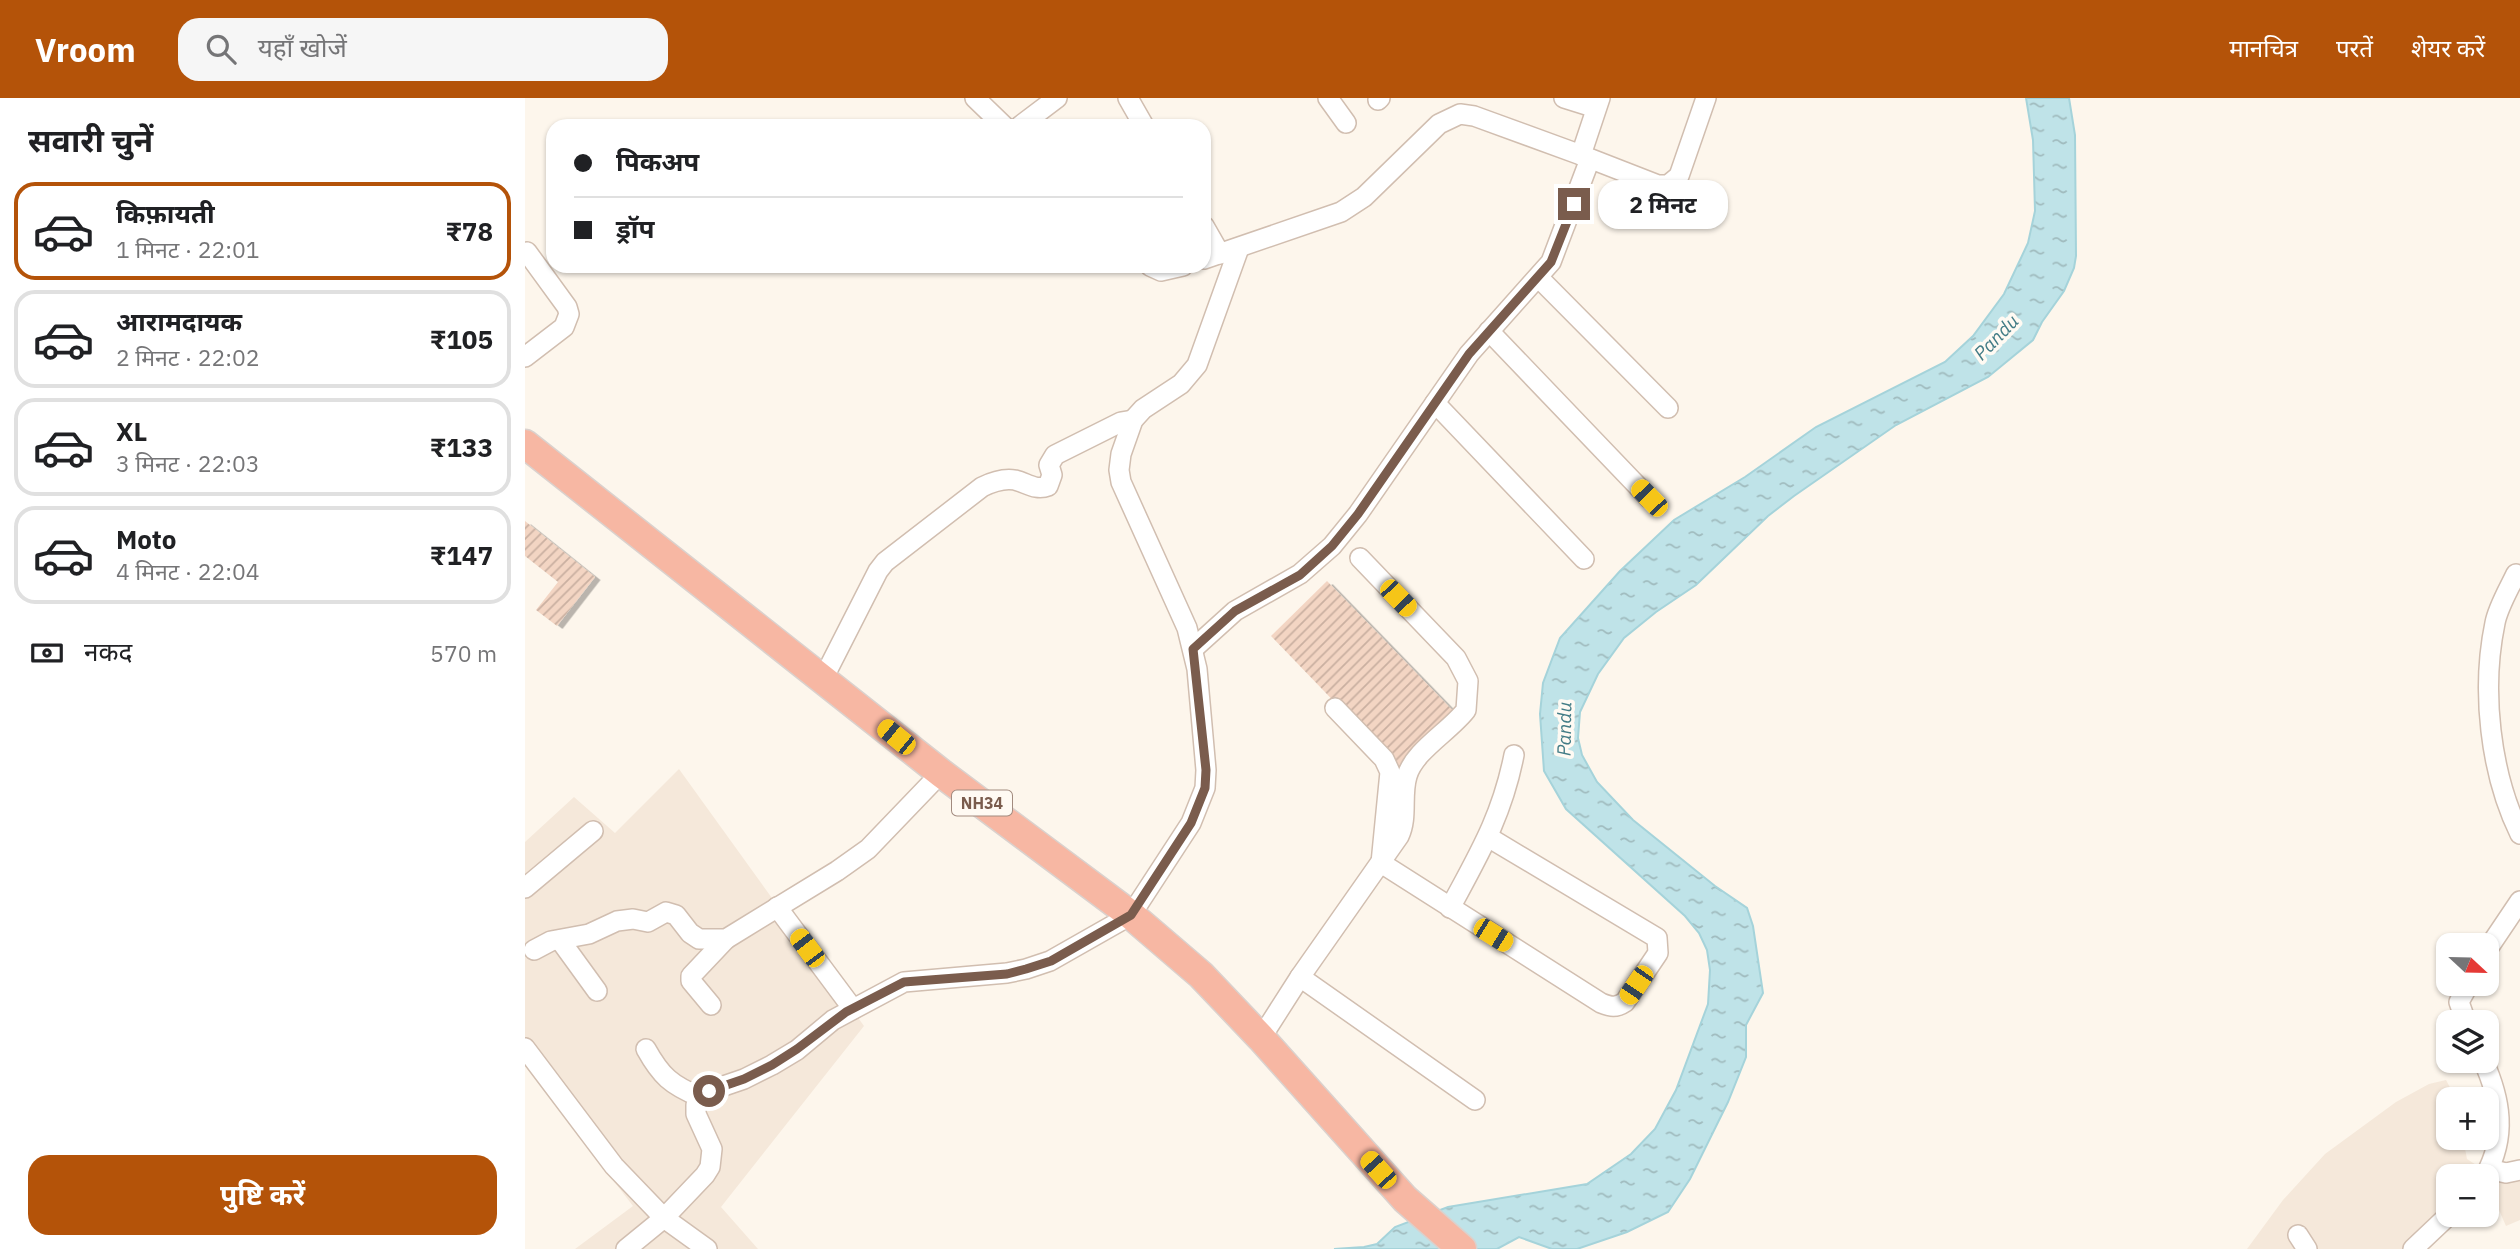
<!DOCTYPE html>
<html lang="hi">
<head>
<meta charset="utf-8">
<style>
	body { margin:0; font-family:"IBM Plex Sans","Noto Sans Devanagari",sans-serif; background:#f6f6f6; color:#202124; height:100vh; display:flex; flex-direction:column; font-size:26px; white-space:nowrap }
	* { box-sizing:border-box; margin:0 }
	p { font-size:23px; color:#757577 }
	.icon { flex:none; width:38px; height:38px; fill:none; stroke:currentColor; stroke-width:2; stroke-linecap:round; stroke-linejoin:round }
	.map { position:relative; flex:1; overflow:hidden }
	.sheet { display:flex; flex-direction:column; background:#fff; width:525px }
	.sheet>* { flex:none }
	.hud { position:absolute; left:21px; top:21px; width:665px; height:154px; border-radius:21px; box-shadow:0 2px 5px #0004; display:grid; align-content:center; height:154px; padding:0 28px; background:#fff }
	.needle { width:46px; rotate:112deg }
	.buttons { position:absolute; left:1911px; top:835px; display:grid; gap:14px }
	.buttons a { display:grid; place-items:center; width:63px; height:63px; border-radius:14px; background:#fff; box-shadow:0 2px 5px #0004; font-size:35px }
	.end { position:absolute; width:32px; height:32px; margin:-16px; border:9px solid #7a5c4d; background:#fff; box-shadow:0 0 0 4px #fff }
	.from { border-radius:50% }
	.bubble { position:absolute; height:49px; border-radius:21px; background:#fff; box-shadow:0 2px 5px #0004; font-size:23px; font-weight:700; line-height:49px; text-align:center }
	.car { position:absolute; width:21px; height:42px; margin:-21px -10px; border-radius:9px; box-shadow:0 0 5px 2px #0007; background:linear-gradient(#f5c518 24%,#345 0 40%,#f5c518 0 76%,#345 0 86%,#f5c518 0) }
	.hud b { display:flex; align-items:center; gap:24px; height:66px; font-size:26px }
	.hud b+b { border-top:2px solid #e0e0e0 }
	.hud i { width:18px; height:18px; background:#202124 }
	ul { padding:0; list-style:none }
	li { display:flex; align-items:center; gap:21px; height:98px; margin:0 14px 10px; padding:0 14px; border:4px solid #e0e0e0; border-radius:21px }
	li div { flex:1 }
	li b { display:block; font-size:26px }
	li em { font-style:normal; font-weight:700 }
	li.active { border-color:#b45309 }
	li>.icon { width:63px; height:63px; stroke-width:1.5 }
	h2 { padding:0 28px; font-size:32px; line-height:84px }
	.pay { display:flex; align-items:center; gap:18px; height:77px; padding:0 28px; font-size:26px }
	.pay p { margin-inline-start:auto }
	.cta { display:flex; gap:14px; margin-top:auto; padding:14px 28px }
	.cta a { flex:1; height:80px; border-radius:21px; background:#b45309; color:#fff; font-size:28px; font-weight:700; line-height:80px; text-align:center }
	header { display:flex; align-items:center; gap:42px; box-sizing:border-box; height:98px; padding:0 35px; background:#b45309; color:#fff }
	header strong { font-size:33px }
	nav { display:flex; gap:38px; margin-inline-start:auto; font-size:24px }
	.search { width:490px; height:63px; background:#f6f6f6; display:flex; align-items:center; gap:18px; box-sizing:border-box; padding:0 24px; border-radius:21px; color:#757577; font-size:26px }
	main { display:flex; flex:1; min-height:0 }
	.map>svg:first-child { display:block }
	.residential { fill:#f5e8da }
	.water { fill:url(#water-ripples); stroke:#a5d3da; stroke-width:2 }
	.building { fill:url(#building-hatch); filter:url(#shadow) }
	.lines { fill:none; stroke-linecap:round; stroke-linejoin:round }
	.minor-casing { stroke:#d1beb0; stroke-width:22 }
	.highway-casing { stroke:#dad1cd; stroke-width:31 }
	.minor { stroke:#fff; stroke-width:19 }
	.highway { stroke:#f7b7a3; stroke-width:28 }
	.route { stroke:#7a5c4d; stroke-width:9 }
	.labels { text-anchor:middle; stroke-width:7; stroke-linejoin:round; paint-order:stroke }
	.shield { fill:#fffaf3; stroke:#a28b7f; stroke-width:2 }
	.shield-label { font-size:16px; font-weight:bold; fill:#7a5c4d }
	.water-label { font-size:19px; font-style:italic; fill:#437c86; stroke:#fffaf3 }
</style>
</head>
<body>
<header>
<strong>Vroom</strong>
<div class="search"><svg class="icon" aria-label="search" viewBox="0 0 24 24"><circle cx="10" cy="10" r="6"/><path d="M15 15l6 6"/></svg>यहाँ खोजें</div>
<nav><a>मानचित्र</a><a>परतें</a><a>शेयर करें</a></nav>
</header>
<main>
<section class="sheet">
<h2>सवारी चुनें</h2>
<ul>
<li class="active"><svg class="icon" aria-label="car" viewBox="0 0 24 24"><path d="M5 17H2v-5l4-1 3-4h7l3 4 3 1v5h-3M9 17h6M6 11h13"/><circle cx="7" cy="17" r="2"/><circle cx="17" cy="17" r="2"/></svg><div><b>किफ़ायती</b><p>1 मिनट · 22:01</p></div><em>₹78</em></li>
<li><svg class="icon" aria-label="car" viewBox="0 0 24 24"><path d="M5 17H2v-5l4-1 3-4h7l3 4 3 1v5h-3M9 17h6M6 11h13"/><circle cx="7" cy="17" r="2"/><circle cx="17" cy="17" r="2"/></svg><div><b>आरामदायक</b><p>2 मिनट · 22:02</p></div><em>₹105</em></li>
<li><svg class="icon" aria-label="car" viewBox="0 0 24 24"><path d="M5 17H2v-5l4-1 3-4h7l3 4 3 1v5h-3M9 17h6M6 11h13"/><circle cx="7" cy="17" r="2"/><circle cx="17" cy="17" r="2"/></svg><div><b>XL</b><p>3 मिनट · 22:03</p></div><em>₹133</em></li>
<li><svg class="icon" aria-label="car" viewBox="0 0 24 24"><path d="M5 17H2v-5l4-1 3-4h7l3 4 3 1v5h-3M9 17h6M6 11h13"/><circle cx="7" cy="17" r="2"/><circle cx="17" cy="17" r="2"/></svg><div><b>Moto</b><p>4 मिनट · 22:04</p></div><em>₹147</em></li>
</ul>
<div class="pay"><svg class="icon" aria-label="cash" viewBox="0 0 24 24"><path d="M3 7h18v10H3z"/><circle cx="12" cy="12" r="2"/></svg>नकद<p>570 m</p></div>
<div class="cta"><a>पुष्टि करें</a></div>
</section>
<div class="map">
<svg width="1995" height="1151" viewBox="0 0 1995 1151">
	<defs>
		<pattern id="water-ripples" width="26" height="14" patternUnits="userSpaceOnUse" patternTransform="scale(1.75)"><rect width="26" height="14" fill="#bfe3e8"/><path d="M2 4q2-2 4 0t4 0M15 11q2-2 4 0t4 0" fill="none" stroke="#a0bbbe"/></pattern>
		<pattern id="building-hatch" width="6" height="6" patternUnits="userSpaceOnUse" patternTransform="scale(1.75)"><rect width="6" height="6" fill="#f3d5c3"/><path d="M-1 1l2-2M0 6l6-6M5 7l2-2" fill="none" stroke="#cab0a1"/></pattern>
		<filter id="shadow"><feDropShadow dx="5.5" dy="3" stdDeviation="0" flood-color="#0004"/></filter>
	</defs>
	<rect width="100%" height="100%" fill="#fdf6ec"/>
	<g class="residential">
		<polygon points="154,671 339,928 196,1109 233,1151 50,1151 108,1108 0,968 0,744 49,699 90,735"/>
		<polygon points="1921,982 1931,1001 1923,1001 1923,1040 1938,1040 1942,1061 1979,1085 1995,1077 1995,1122 1981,1128 1967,1096 1962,1095 1962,1078 1923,1078 1923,1116 1898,1151 1722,1151 1758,1102 1800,1056 1871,1004 1904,986"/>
	</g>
	<polygon class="water" points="1501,0 1544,0 1550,37 1551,158 1549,170 1539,193 1517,224 1508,242 1463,279 1371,327 1269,398 1243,418 1171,487 1131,514 1099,540 1073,576 1055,614 1053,640 1057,657 1072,684 1108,722 1190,788 1222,810 1228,828 1238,895 1221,927 1221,959 1203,1004 1165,1081 1143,1114 1102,1134 1052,1151 1027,1151 994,1139 972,1151 809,1151 839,1149 852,1146 870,1129 923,1109 1062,1086 1106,1056 1130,1031 1151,992 1183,906 1185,872 1182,852 1174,835 1160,818 1041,711 1019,673 1015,616 1018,585 1035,540 1095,473 1149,422 1220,379 1291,329 1420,264 1448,238 1479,196 1503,145 1510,113 1508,42"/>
	<g class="building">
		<polygon points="0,423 70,479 32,528 11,512 33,484 0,458"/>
		<polygon points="802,483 932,617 875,672 746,538"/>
	</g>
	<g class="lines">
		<defs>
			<g id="minor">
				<polyline points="450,0 479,28"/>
				<polyline points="603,0 619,28"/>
				<polyline points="803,0 821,25"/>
				<polyline points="1039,0 1071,10"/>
				<polyline points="853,2 855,0"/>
				<polyline points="495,28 532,0"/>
				<polyline points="1056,57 1133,87 1143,87 1154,78 1181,0"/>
				<polyline points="679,128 695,156"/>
				<polyline points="679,161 816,114 839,99 914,26 935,16 949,18 1056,57 1075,0"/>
				<polyline points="625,168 636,173 658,168"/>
				<polyline points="1014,180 1143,310"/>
				<polyline points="964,233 1124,400"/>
				<polyline points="0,259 39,229 44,216 42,209 2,154"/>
				<polyline points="910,305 1059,461"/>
				<path d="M1991,476C1984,491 1973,509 1970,525C1956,592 1965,675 1995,736"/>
				<polyline points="668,551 710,513 775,476 807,448 833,416 944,256 1026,164 1065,61"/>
				<path d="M298,581L353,473L360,464L457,389C467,384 479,380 490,382C502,385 511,393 523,388L527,377L524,367L530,357L596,324L608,322"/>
				<path d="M810,610L859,661L865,674L856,765L1076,905C1086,909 1091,910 1100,904L1133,855L1132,840L963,739"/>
				<polyline points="0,790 68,733"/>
				<polyline points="252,809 328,911"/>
				<path d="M925,810C954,756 977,718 989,657"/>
				<polyline points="35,842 72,893"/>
				<polyline points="9,852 26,843 64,836 92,823 108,821 123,824 141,814 151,817 165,835 174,841 201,841 312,773 343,751 416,675"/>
				<polyline points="1962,852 1995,803"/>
				<polyline points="775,879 950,1002"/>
				<polyline points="186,907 166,883 166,878 201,841"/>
				<polyline points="1941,924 1934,904 1944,886"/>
				<path d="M736,940L775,879L874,738C883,719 876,698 882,678C889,653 925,633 941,612L943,583L931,560L835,460"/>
				<polyline points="0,950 89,1068 139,1120 182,1151"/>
				<path d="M121,951C136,978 146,987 175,999"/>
				<path d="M1958,962C1976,1002 1982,1038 1960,1078"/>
				<polyline points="1964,1071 1981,1075 1995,1072"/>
				<polyline points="1773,1137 1782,1151"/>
				<polyline points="101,1151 139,1120 180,1077 185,1069 187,1051 171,1016 171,1007 175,999 184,993 219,981 247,967 272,952 308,922 379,884 482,875 501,871 525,863 606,817 666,725 680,690 681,672 672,571 662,530 596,384 594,372 596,356 608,322 618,311 656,286 672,267 714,150"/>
				<polyline points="1888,1151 1925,1116"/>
			</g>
			<polyline id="highway" points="0,346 416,675 606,817 676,877 736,940 880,1101 937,1151"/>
		</defs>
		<use href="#minor" class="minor-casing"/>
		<use href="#highway" class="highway-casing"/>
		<use href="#minor" class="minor"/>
		<use href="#highway" class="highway"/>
	</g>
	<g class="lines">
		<polyline class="route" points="184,993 219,981 247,967 272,951 321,914 379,884 482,876 501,871 526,863 606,817 666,725 680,690 681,672 668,551 710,513 775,477 807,448 833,416 944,256 1026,164 1049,106"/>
	</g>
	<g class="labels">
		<rect class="shield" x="427" y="692.5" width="60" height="25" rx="5"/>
		<g class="shield-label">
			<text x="457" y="711">NH34</text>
		</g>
		<g class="water-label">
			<text transform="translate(1471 239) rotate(-46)" y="7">Pandu</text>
			<text transform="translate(1039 631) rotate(-89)" y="7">Pandu</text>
		</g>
	</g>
</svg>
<div class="buttons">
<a><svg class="needle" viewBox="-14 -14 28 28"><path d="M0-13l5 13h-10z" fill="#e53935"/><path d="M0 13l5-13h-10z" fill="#757577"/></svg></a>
<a><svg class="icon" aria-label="layers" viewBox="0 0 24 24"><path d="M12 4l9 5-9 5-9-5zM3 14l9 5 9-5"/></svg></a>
<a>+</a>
<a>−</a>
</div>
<i class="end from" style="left:184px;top:993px"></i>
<i class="end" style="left:1049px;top:106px"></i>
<div class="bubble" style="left:1073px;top:82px;width:130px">2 मिनट</div>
<i class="car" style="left:1124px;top:400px;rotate:316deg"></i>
<i class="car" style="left:873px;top:500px;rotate:136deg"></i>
<i class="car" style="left:371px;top:639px;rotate:309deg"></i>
<i class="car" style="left:968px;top:837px;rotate:122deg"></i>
<i class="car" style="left:282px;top:850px;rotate:323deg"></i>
<i class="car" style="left:1111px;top:887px;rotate:214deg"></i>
<i class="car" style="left:853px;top:1072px;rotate:318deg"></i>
<div class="hud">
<b><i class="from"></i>पिकअप</b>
<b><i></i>ड्रॉप</b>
</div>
</div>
</main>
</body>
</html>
